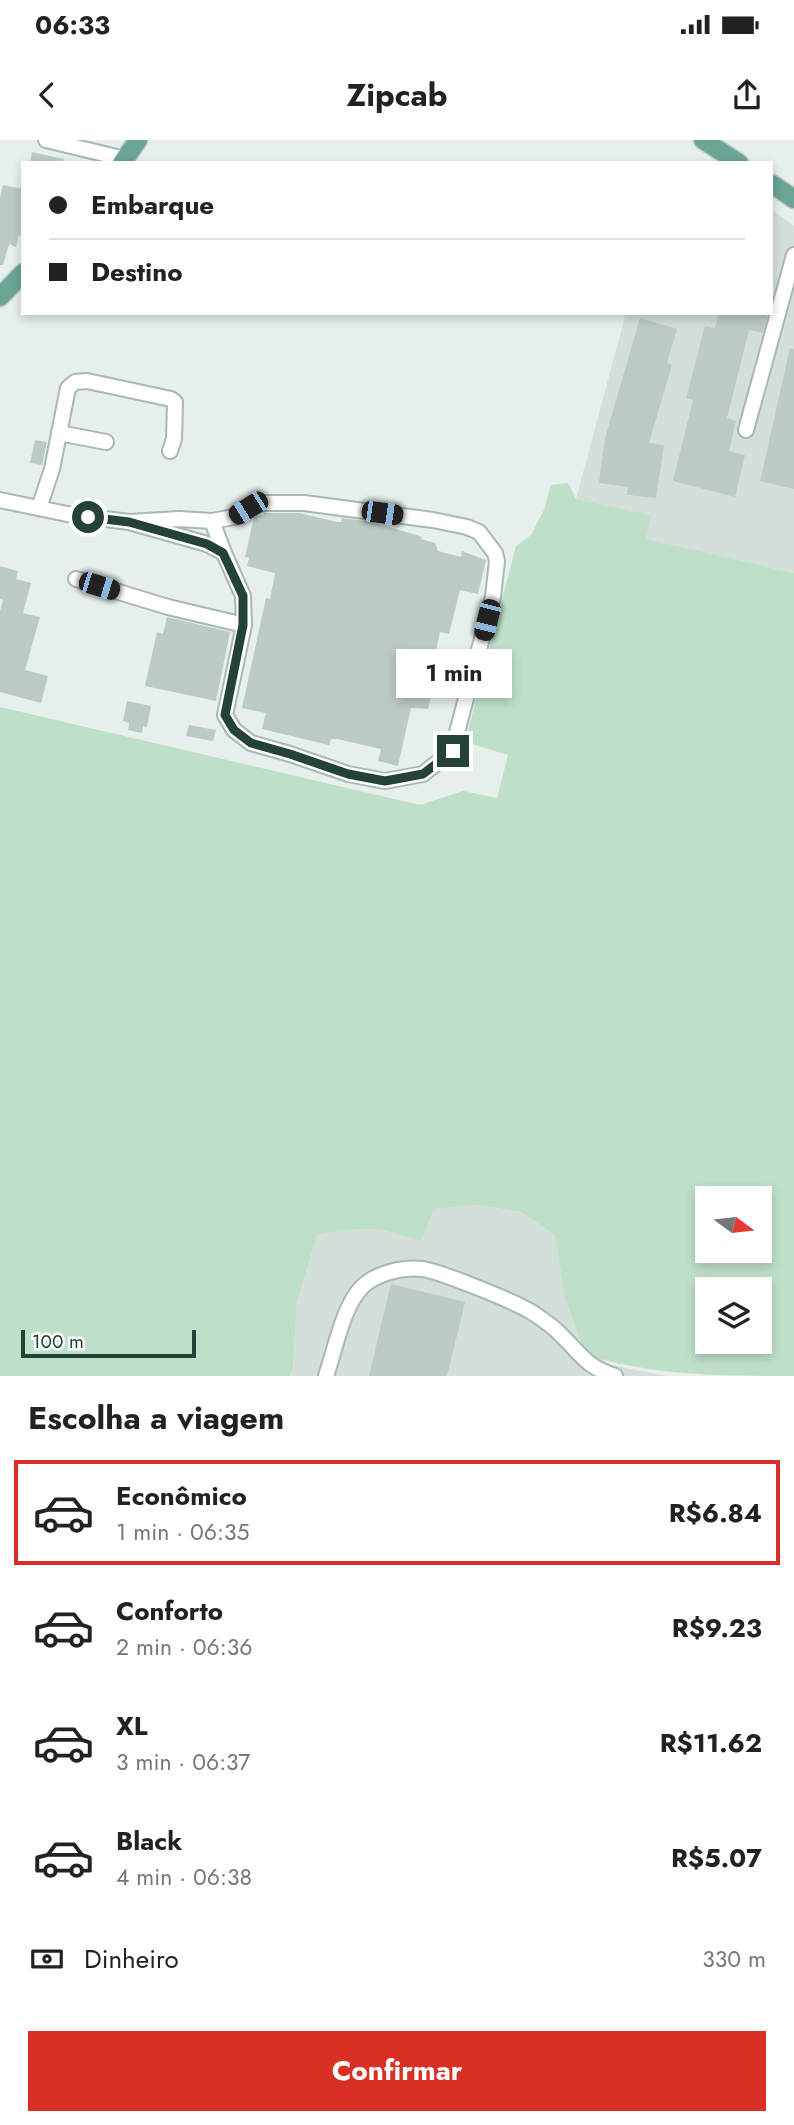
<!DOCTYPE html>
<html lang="pt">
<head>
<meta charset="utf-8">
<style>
	body { margin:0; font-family:Jost,sans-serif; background:#f2f2f2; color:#222; height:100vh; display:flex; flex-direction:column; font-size:26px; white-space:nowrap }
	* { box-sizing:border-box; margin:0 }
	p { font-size:23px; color:#767676 }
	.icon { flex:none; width:38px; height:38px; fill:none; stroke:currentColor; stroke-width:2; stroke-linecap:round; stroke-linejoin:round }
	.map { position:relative; height:1236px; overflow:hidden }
	.drawer { display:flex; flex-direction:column; background:#fff; flex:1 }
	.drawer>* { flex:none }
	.guide { position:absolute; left:21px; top:21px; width:752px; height:154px; border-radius:0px; box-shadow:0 4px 10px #0003; display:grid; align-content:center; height:154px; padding:0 28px; background:#fff }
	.needle { width:46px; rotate:105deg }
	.fabs { position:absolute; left:695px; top:1046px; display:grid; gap:14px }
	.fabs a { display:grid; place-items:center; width:77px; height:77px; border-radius:0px; background:#fff; box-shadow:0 4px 10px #0003; font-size:35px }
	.scale { position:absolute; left:21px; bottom:18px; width:175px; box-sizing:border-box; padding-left:7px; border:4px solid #24423a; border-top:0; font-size:19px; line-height:24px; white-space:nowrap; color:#24423a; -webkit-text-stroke:5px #f7fbf9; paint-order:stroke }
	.end { position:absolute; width:32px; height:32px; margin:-16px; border:9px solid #24423a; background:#fff; box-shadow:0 0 0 4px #fff }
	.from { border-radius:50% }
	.bubble { position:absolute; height:49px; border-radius:0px; background:#fff; box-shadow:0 4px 10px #0003; font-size:23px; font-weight:700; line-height:49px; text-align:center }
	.car { position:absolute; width:21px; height:42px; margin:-21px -10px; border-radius:9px; box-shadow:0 0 5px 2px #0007; background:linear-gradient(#222 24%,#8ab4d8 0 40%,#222 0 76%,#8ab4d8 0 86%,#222 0) }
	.guide b { display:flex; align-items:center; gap:24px; height:66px; font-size:26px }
	.guide b+b { border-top:2px solid #e0e0e0 }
	.guide i { width:18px; height:18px; background:#222 }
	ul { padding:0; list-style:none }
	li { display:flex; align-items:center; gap:21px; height:105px; margin:0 14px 10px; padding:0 14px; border:4px solid transparent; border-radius:0px }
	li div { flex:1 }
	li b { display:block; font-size:26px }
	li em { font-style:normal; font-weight:700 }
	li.selected { border-color:#d93025 }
	li>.icon { width:63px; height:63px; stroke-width:1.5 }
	h2 { padding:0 28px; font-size:32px; line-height:84px }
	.pay { display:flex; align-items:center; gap:18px; height:77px; padding:0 28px; font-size:26px }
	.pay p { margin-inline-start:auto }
	.button { display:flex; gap:14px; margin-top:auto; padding:14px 28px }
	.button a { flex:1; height:80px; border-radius:0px; background:#d93025; color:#fff; font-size:28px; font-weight:700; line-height:80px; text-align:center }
	.status { display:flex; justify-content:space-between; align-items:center; height:49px; padding:0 35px; background:#fff; direction:ltr }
	.status svg { height:19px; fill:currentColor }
	header { display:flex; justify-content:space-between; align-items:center; height:91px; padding:0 28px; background:#fff; font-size:32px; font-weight:700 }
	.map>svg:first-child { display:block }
	.built { fill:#d4dfda }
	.green { fill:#bfe0c8; fill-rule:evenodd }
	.building { fill:#bbcac4 }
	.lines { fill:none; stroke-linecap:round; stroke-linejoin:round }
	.minor-casing { stroke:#a8b8b2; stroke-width:18 }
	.major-casing { stroke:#c2cac8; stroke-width:21 }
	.minor { stroke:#fff; stroke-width:14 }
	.major { stroke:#6aa596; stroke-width:18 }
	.route { stroke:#24423a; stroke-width:9 }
</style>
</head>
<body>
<div class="status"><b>06:33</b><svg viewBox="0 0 49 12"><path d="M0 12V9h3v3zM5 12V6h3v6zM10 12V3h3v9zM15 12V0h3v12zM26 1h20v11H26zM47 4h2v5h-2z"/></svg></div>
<header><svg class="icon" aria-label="back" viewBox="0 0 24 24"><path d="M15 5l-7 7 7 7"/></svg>Zipcab<svg class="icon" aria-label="share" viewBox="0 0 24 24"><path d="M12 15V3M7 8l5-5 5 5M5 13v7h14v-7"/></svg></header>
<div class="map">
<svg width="794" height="1236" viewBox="0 0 794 1236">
	<rect width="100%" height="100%" fill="#e6efeb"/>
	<g class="built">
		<polygon points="772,70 794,86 794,433 645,399 651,375 576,359 626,173 772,173"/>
		<polygon points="477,1065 521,1072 555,1095 564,1154 606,1224 667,1236 290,1236 293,1227 297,1163 317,1095 344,1090 378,1089 421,1101 434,1069"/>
	</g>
	<path class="green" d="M568,343L576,359L651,375L646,399L794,433V1236C724,1236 650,1236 585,1214L564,1154L555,1095L521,1072L477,1065L434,1069L421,1101L378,1089L344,1090L317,1095L297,1163L293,1227L290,1236H0V567L420,665L463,651L497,658L508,615L465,602L516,406L531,395L544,370L551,345ZM707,1059H760V1111H707ZM707,1150H760V1202H707Z"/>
	<g class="building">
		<polygon points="32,12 64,19 63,23 30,23"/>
		<polygon points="3,45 23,49 23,96 19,95 16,107 9,104 3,125 0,125 0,58"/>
		<polygon points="719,173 768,173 763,193 749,190 727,278 736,281 729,311 745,315 735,357 673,341 693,260 686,258 705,186 715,188"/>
		<polygon points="640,178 677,189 667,223 672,225 649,303 664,305 656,358 627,355 628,347 599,343 605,298"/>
		<polygon points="790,208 794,209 794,349 760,341"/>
		<polygon points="35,300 47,302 42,325 30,323"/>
		<polygon points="264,373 299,373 337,382 341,382 342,378 372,382 413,394 422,397 421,399 435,403 438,411 461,417 462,411 486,420 478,454 460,450 449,494 440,492 435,515 424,512 420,530 437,534 428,569 411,568 398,626 378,621 381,609 337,599 331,599 329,605 262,589 266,573 242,568 266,458 270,459 275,433 247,426 249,418 245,417 254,377 263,375"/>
		<polygon points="0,426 18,431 16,439 31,443 23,473 40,477 25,530 48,536 41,563 0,552 0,471 3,460 0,459"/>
		<polygon points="167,477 230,492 216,561 145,546 157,492 163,494"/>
		<polygon points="127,561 151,566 147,587 143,586 142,593 128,590 129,583 123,581"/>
		<polygon points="189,585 216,590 213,601 186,596"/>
		<polygon points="391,1144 465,1162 447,1236 369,1236"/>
	</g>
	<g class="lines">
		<defs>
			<g id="minor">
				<polyline points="46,0 125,19"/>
				<polyline points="746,290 794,115"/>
				<polyline points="59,293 106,302"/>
				<polyline points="0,360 67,374 129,382 207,404 224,413 243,456 244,485 225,575 234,590 251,603 290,614 348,634 385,641 423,634 452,611 493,457 497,421 495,413 479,392 467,387 433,380 304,363 260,363 234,377 212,381 179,379 129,382"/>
				<polyline points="39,368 52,329 68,248 75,242 87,241 171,259 175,262 174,299 170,311"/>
				<polyline points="212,381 224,413"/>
				<polyline points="76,439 168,467 244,485"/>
				<path d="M326,1236C335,1210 343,1166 362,1147C376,1133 402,1127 422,1129C439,1131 522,1164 536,1175C545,1181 554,1187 561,1195C582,1215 585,1226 615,1236"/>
			</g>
			<g id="major">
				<polyline points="703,0 739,23"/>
				<polyline points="122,23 138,0"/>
				<polyline points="772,44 794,59"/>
				<polyline points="0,157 23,133"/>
			</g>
		</defs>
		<use href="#minor" class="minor-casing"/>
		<use href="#major" class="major-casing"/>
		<use href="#minor" class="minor"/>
		<use href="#major" class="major"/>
	</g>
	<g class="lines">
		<polyline class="route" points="88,377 129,382 207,404 223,413 243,456 243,485 225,575 234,590 251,603 290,614 348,634 385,641 423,634 453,611"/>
	</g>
</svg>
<div class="fabs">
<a><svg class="needle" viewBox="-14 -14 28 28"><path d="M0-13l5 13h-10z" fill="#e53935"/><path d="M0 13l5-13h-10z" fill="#767676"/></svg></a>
<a><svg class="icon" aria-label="layers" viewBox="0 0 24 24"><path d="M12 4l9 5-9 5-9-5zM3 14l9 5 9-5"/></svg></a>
</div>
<div class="scale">100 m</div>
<i class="end from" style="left:88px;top:377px"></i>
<i class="end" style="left:453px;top:611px"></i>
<div class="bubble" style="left:396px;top:509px;width:116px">1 min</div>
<i class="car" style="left:248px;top:368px;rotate:238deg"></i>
<i class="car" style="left:382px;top:373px;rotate:98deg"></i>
<i class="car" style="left:99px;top:446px;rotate:107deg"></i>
<i class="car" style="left:487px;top:480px;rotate:194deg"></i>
<div class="guide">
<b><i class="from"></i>Embarque</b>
<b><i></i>Destino</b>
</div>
</div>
<section class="drawer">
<h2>Escolha a viagem</h2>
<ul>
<li class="selected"><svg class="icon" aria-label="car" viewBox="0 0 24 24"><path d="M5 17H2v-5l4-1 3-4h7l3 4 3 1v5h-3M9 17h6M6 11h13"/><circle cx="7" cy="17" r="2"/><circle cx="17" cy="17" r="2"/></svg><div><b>Econômico</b><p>1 min · 06:35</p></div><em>R$6.84</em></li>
<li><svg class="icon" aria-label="car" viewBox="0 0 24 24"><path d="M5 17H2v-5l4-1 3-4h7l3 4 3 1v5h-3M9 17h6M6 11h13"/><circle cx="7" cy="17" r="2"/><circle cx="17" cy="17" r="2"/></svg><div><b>Conforto</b><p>2 min · 06:36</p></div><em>R$9.23</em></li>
<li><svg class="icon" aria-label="car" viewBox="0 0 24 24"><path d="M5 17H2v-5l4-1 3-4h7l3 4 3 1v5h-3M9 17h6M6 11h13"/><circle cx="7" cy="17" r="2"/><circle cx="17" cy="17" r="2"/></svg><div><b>XL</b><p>3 min · 06:37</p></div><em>R$11.62</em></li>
<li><svg class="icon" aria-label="car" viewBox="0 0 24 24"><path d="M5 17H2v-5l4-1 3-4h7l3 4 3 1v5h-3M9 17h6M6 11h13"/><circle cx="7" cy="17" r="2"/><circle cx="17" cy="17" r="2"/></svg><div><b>Black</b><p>4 min · 06:38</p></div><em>R$5.07</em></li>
</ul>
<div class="pay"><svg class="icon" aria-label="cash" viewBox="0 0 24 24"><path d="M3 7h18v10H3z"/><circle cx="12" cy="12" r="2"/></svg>Dinheiro<p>330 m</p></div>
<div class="button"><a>Confirmar</a></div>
</section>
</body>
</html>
